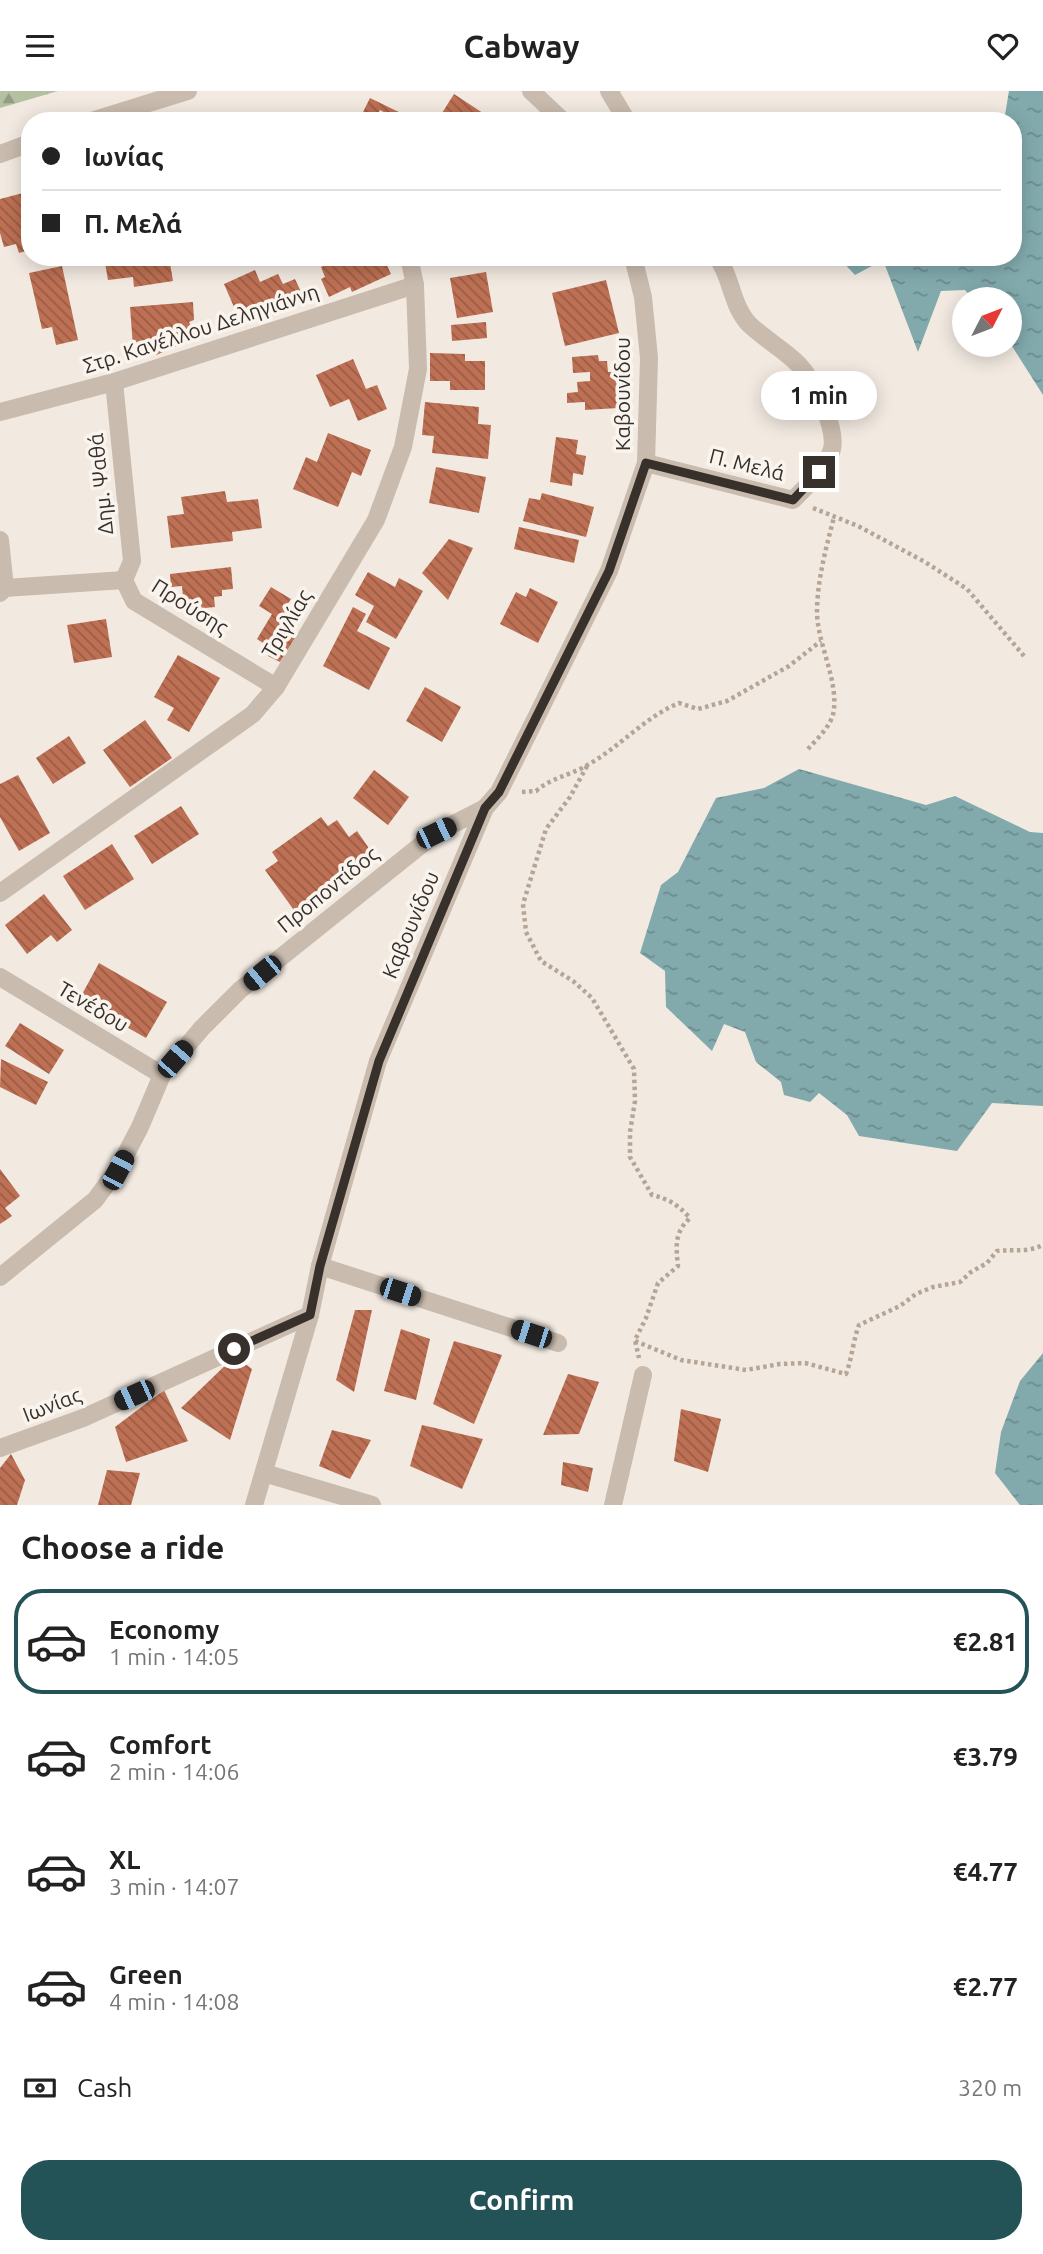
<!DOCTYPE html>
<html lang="en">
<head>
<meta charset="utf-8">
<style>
	body { margin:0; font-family:Ubuntu,sans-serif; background:#f2f2f2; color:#222; height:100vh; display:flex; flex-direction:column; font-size:26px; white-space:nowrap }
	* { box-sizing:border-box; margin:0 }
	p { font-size:23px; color:#767676 }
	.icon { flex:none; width:38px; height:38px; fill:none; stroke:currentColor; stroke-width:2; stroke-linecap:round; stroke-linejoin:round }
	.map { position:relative; height:1414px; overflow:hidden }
	.side { display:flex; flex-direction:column; background:#fff; flex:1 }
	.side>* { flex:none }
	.hud { position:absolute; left:21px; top:21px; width:1001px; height:154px; border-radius:28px; box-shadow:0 4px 18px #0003; display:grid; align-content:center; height:154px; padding:0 21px; background:#fff }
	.needle { width:46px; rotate:48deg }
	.tools { position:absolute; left:952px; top:196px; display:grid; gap:14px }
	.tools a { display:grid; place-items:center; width:70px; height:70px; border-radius:50%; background:#fff; box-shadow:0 4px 18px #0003; font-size:35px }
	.end { position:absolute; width:32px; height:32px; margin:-16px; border:9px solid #38302b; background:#fff; box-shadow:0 0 0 4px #fff }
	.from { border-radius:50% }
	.bubble { position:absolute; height:49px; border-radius:24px; background:#fff; box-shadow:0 4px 18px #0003; font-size:23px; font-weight:700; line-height:49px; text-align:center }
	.car { position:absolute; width:21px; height:42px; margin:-21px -10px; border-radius:9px; box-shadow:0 0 5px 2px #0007; background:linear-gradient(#222 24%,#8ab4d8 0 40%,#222 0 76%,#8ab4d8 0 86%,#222 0) }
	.hud b { display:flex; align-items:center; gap:24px; height:66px; font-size:26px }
	.hud b+b { border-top:2px solid #e0e0e0 }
	.hud i { width:18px; height:18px; background:#222 }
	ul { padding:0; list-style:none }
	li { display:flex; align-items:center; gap:21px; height:105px; margin:0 14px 10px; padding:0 7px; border:4px solid transparent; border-radius:28px }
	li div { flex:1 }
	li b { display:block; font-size:26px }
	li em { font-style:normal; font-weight:700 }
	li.active { border-color:#235257 }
	li>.icon { width:63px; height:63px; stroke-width:1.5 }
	h2 { padding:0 21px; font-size:32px; line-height:84px }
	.pay { display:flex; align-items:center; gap:18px; height:77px; padding:0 21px; font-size:26px }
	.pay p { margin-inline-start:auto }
	.action { display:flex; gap:14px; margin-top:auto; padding:14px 21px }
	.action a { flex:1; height:80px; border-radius:28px; background:#235257; color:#fff; font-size:28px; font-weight:700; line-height:80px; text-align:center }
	header { display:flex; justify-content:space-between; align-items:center; height:91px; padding:0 21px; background:#fff; font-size:32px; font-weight:700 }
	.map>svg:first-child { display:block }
	.forest { fill:url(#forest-firs) }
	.water { fill:url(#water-ripples) }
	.building { fill:url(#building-back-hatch) }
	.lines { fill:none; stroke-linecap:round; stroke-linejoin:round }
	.path { stroke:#b5a597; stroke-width:4.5; stroke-dasharray:3.5 3.5; stroke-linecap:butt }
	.street { stroke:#c9bbad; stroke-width:18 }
	.route { stroke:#38302b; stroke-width:9 }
	.labels { text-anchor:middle; stroke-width:7; stroke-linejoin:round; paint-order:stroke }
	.street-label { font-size:21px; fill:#38302b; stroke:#f9f4ed }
</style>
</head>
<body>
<header><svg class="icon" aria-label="menu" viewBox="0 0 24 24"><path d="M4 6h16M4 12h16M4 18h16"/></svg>Cabway<svg class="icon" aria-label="heart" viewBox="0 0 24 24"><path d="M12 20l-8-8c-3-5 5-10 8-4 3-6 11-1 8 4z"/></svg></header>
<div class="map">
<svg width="1043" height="1414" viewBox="0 0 1043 1414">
	<defs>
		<pattern id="forest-firs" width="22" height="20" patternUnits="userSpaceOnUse" patternTransform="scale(1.75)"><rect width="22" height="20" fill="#b5c0a1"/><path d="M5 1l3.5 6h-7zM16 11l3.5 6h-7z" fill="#949c83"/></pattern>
		<pattern id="water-ripples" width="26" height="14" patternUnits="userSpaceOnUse" patternTransform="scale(1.75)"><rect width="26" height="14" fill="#82aaad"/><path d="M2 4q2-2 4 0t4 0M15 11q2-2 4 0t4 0" fill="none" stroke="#6b8b8d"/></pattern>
		<pattern id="building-back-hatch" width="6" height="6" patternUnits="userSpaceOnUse" patternTransform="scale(1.75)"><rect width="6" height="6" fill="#bd7053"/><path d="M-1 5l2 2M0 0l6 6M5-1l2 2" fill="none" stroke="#9b5c45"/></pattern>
	</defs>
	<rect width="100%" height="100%" fill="#f2eae1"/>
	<polygon class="forest" points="0,0 58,0 0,17"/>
	<g class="water">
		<polygon points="1009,0 1043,0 1043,304 1010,252 1010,208 973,208 965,199 941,200 918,261 883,169 855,184 838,166 1013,166 1013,30 1004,30"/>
		<polygon points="799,678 926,714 955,705 1030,741 1043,742 1043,1015 992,1012 957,1060 859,1045 847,1024 819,1002 810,1011 784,1004 781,991 756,971 745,941 724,933 712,960 666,916 665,880 640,862 661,794 678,781 716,707 764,697"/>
		<polygon points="1043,1262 1043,1414 1020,1414 995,1382 1001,1341 1020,1290"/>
	</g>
	<g class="building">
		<polygon points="454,3 495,30 437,30"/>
		<polygon points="370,7 411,27 410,30 391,30 393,26 380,19 374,30 359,29"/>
		<polygon points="27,101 30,109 30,159 19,162 16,153 4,156 0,142 0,108"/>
		<polygon points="104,166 169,166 173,190 134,196 133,186 108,189"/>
		<polygon points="332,166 383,166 391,183 352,201 350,196 329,206 321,188 325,186 321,176 332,171"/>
		<polygon points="62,175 78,249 56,254 52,236 42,238 29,182"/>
		<polygon points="255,179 260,191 278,183 283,193 295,188 303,205 241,232 224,193"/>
		<polygon points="486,181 493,221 457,227 450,187"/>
		<polygon points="606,189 619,242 565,255 552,202"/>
		<polygon points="193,211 194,229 189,231 196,247 156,264 153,255 133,256 130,216"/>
		<polygon points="486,231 487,247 452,250 451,234"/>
		<polygon points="430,262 465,263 465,270 485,270 485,299 450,299 450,290 430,290"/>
		<polygon points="598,264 599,270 607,270 608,281 616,281 618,317 585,319 585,311 567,312 567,302 578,301 577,291 590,290 590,281 573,282 572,266"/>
		<polygon points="353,268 366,298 377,294 387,318 358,330 349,308 330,316 316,284"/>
		<polygon points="425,311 479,316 478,333 491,334 488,368 432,362 434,345 422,344"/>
		<polygon points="328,342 371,359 361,385 352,381 338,416 293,398 306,366 317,371"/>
		<polygon points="556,346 578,349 576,363 586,365 583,384 573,382 572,395 550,391"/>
		<polygon points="436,376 486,386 479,422 429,412"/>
		<polygon points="225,400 227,411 258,408 262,437 232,441 233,450 171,457 167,425 184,423 181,406"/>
		<polygon points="542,402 594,416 586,446 523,430 529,407 540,409"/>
		<polygon points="519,436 579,449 574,472 514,458"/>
		<polygon points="449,448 473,457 448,509 422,482"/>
		<polygon points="231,476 233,498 222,499 222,505 214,506 215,516 184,519 182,495 171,496 170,483"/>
		<polygon points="368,481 395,496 399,487 423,500 396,548 366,531 374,515 355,504"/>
		<polygon points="271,496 291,508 285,517 291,524 282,539 295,547 280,571 268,565 272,558 257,548 272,523 259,515"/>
		<polygon points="530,497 558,511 538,552 500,533 516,501 526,506"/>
		<polygon points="353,516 366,523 357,540 390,557 369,599 323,575"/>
		<polygon points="106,528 112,566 74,572 67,534"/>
		<polygon points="178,564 220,587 189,641 167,629 174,617 154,606"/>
		<polygon points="425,596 461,616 442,651 406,630"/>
		<polygon points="145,629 172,667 130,696 103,659"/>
		<polygon points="69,645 86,672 53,693 36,667"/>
		<polygon points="374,679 409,706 388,734 353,707"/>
		<polygon points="18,684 50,742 19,760 0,726 0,693"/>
		<polygon points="181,715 199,743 152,773 134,745"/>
		<polygon points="321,726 328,735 337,729 349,746 357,740 375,766 296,822 265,779 278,770 272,761"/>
		<polygon points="112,753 134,788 85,819 63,785"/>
		<polygon points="44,803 72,839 57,851 51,844 27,863 5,834"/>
		<polygon points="99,872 167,911 146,947 79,909"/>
		<polygon points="20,932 64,959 49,983 5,955"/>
		<polygon points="1,968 48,991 36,1014 0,996"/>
		<polygon points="0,1078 20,1105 5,1117 12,1125 0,1133"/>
		<polygon points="355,1219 372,1219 354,1301 336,1289"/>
		<polygon points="401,1238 430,1248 416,1309 384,1300"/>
		<polygon points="454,1250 502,1264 474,1333 433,1313"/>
		<polygon points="235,1265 252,1278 230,1349 181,1317"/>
		<polygon points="568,1283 599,1291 579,1343 543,1344"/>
		<polygon points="164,1299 188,1350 126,1371 115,1336"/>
		<polygon points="681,1318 721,1328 708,1381 674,1370"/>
		<polygon points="422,1334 483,1348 462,1398 410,1375"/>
		<polygon points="332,1339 371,1349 350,1388 319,1375"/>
		<polygon points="11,1363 25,1389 17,1414 0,1414 0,1377"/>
		<polygon points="563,1371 593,1377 588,1401 561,1394"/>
		<polygon points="107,1379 140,1382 131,1414 98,1414"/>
	</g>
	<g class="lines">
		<g class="path">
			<polyline points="813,417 858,435 925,471 967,498 1024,565"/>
			<path d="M808,658C818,647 833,633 834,618C837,586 818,554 817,522C817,490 826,457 834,426"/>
			<path d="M587,675L570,706L546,738L523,813L526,841L541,870L573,890L592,907L634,978L635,1010L630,1041V1066L652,1104C669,1108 678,1114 690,1127C674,1142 676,1155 678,1175L658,1192L646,1227L635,1249L639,1267"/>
			<path d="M522,701L536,700C552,686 572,684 589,673C621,655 645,626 679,612L698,618L727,610L789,575L821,550"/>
			<path d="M635,1250L681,1269L746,1279L780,1273L805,1272L846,1283C852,1267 853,1250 859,1234L900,1215L916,1203L933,1196L960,1191L971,1181L987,1172L997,1160C1014,1158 1026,1162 1043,1154"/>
		</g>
		<g class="street">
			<polyline points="531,0 563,30"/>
			<polyline points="609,0 627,30"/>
			<polyline points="91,30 188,0"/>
			<polyline points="0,63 30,52"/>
			<polyline points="114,291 132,470 124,489"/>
			<polyline points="0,321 114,291 415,194"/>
			<path d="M646,372L793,409C806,396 827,376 832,358C837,337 814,290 799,274C785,259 764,248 749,233C731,214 732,186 717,166"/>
			<polyline points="0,449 5,497"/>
			<polyline points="0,502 5,497 124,489 134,510 276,596"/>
			<polyline points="0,802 253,623 276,596 376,429 403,356 418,278 415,194 409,166"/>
			<polyline points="0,886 162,984"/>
			<polyline points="320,1175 558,1252"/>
			<polyline points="0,1186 95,1109 118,1078 140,1036 162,984 202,937 240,899 436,742 485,717"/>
			<polyline points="0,1357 83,1327 310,1224"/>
			<polyline points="264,1382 372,1414"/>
			<polyline points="254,1414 310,1224 320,1175 378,970 485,717 499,701 609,480 646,372 649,267 643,206 633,166"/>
			<polyline points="613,1414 643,1284"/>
		</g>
	</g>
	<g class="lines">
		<polyline class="route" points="234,1258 310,1224 320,1175 379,970 485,717 499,701 609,480 646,372 793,409 819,381"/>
	</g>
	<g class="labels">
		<g class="street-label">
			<text transform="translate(201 238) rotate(-18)" y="7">Στρ. Κανέλλου Δεληγιάννη</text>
			<text transform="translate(623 303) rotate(-90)" y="7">Καβουνίδου</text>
			<text transform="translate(747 374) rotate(14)" y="7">Π. Μελά</text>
			<text transform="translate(101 393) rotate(-96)" y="7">Δημ. Ψαθά</text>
			<text transform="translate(190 516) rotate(32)" y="7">Προύσης</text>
			<text transform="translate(287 533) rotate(-59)" y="7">Τριγλίας</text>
			<text transform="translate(328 799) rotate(-39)" y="7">Προποντίδος</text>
			<text transform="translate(411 834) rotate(-67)" y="7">Καβουνίδου</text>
			<text transform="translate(93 916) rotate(31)" y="7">Τενέδου</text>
			<text transform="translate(52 1314) rotate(-21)" y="7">Ιωνίας</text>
		</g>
	</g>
</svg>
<div class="tools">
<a><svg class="needle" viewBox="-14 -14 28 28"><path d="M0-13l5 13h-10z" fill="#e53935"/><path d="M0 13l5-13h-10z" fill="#767676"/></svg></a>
</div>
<i class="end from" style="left:234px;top:1258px"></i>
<i class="end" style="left:819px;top:381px"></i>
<div class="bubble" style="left:761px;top:280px;width:116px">1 min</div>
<i class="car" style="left:436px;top:742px;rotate:64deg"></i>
<i class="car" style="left:262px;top:882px;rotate:231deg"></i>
<i class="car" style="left:175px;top:968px;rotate:41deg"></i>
<i class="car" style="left:118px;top:1079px;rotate:28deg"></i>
<i class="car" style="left:400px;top:1201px;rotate:108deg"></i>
<i class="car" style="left:531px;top:1243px;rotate:288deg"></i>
<i class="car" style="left:134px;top:1304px;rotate:246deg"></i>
<div class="hud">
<b><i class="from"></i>Ιωνίας</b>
<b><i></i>Π. Μελά</b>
</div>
</div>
<section class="side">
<h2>Choose a ride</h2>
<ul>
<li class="active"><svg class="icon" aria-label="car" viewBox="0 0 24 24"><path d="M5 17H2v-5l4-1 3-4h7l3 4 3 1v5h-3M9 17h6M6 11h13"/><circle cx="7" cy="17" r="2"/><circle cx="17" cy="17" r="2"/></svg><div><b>Economy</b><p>1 min · 14:05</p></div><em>€2.81</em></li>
<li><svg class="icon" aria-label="car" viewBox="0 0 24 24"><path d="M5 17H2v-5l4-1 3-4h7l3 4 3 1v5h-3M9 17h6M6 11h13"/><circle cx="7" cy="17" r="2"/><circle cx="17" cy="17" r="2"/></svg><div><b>Comfort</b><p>2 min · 14:06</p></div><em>€3.79</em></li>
<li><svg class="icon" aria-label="car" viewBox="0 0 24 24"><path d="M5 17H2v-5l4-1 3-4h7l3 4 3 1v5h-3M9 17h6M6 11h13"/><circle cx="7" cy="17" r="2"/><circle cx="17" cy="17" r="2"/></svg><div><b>XL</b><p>3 min · 14:07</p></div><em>€4.77</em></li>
<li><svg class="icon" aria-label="car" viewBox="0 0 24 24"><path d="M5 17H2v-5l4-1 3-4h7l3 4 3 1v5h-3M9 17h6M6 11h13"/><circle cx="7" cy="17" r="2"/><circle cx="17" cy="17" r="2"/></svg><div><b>Green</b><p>4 min · 14:08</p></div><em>€2.77</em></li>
</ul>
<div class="pay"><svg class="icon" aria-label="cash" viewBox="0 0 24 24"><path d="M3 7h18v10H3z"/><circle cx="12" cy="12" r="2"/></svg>Cash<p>320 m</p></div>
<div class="action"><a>Confirm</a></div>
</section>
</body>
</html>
